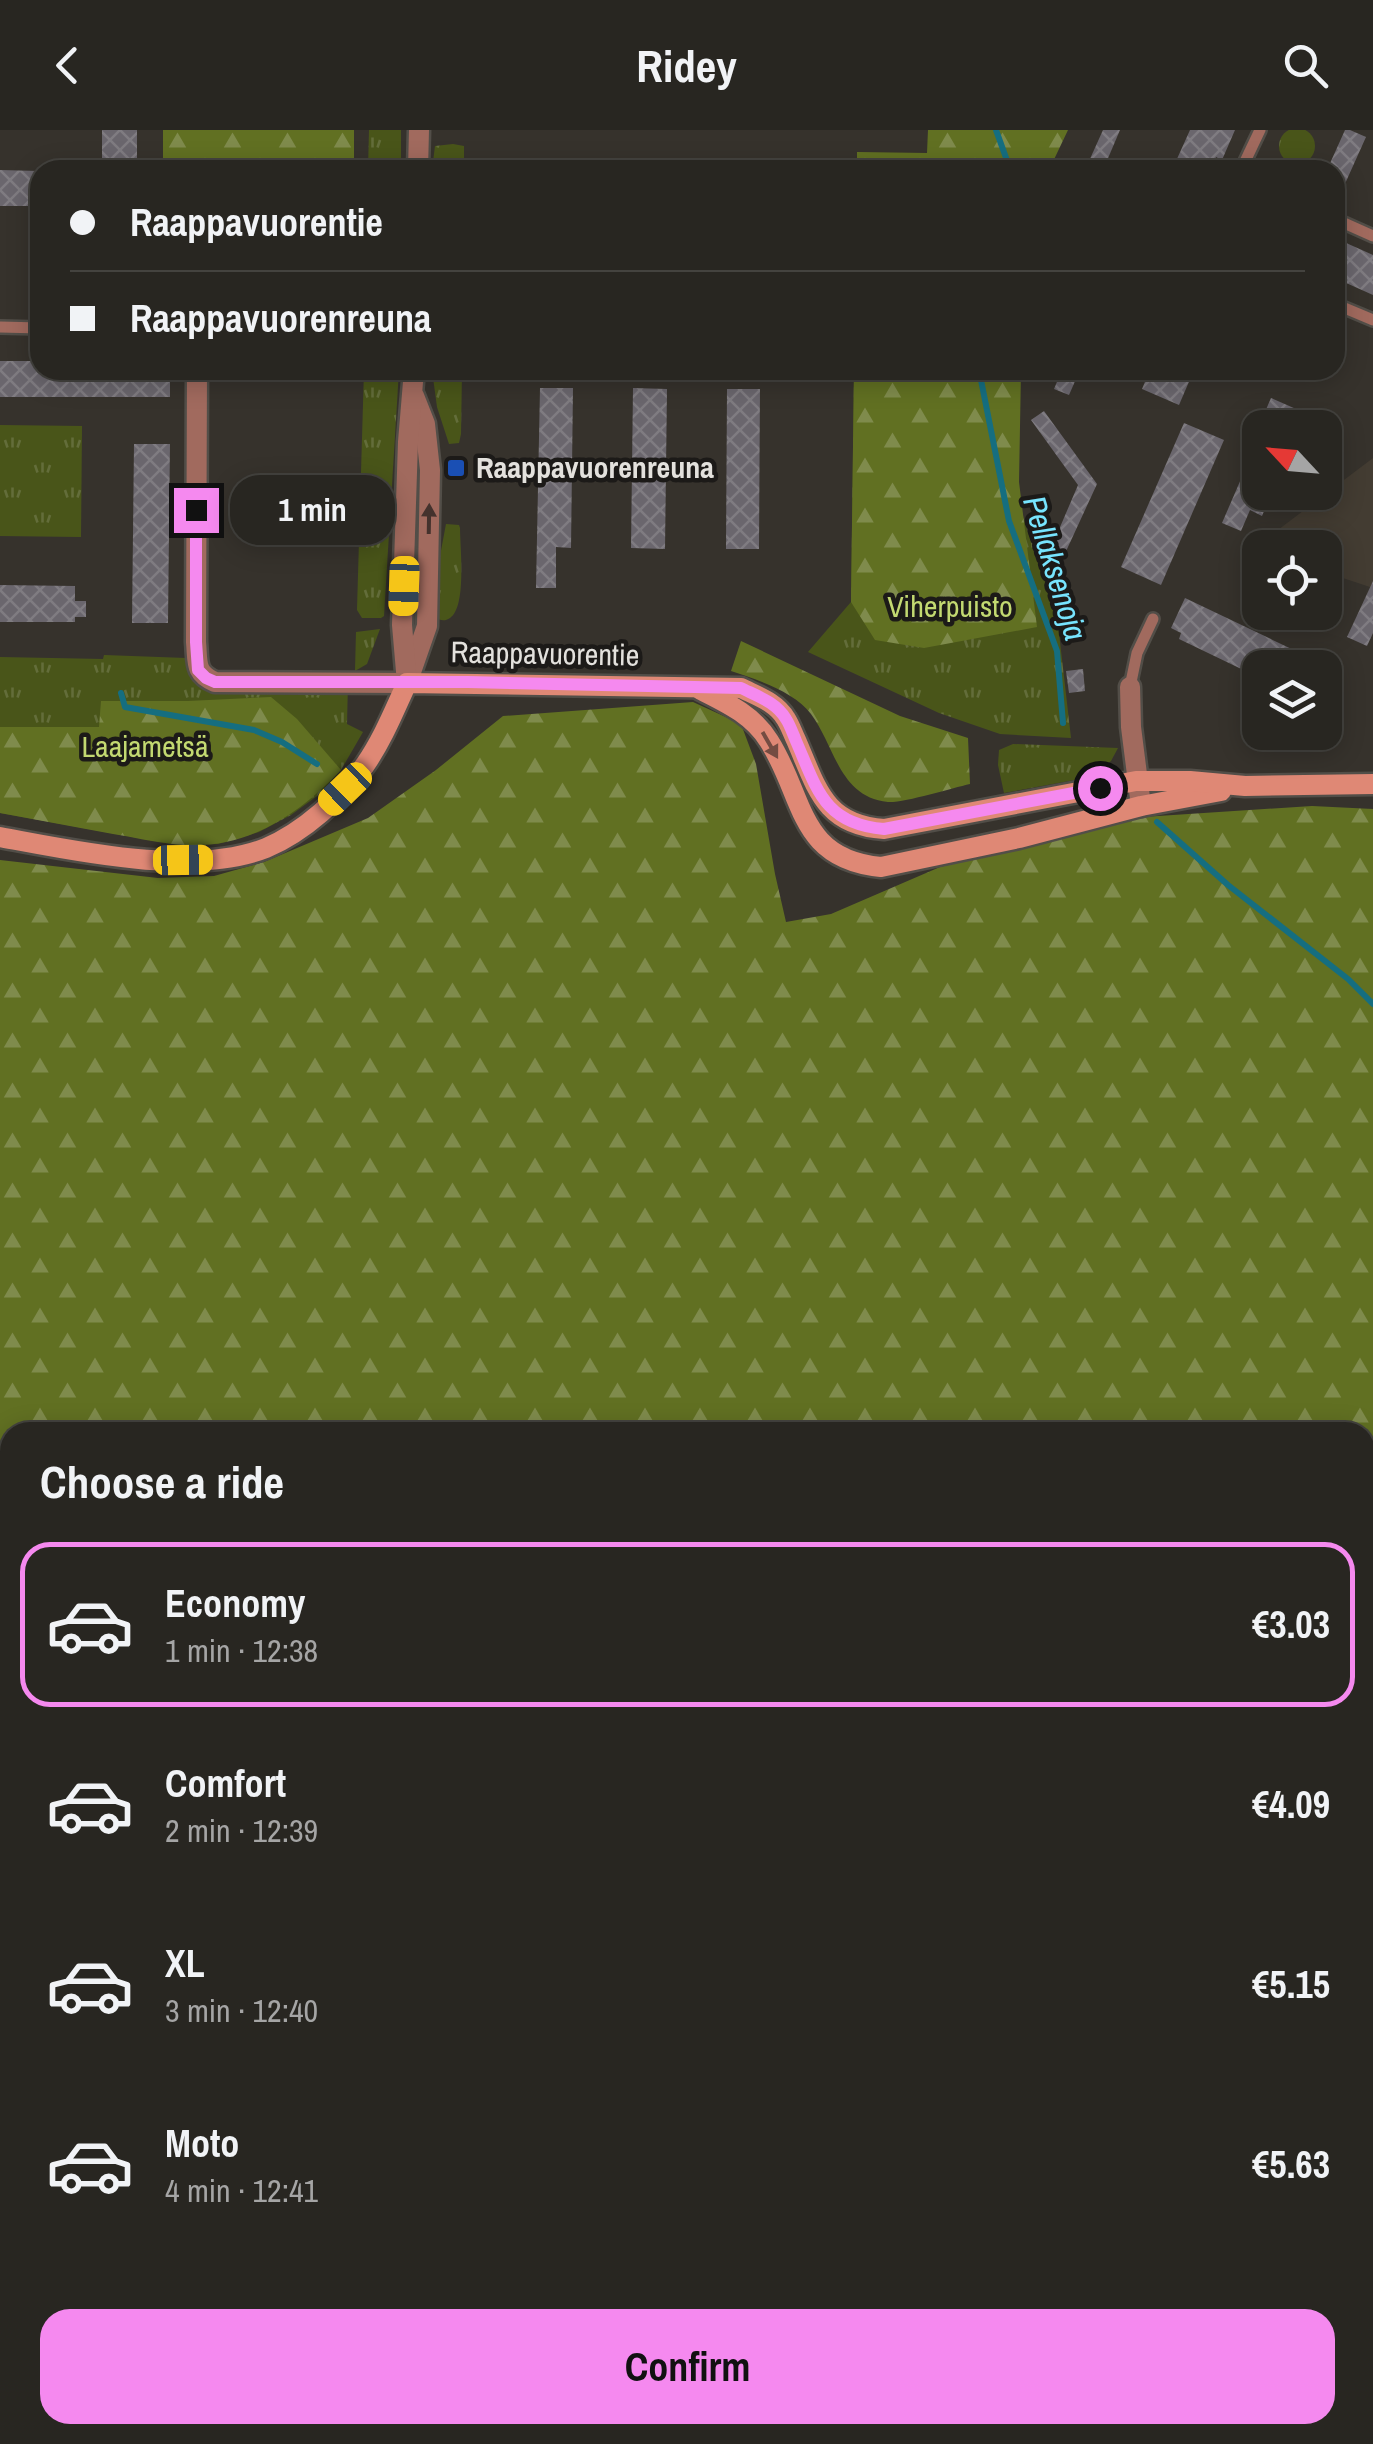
<!DOCTYPE html>
<html lang="en">
<head>
<meta charset="utf-8">
<style>
	body { margin:0; font-family:"Archivo Narrow",sans-serif; background:#302e2a; color:#f1f3f6; height:100vh; display:flex; flex-direction:column; font-size:38px; white-space:nowrap }
	* { box-sizing:border-box; margin:0 }
	p { font-size:32px; color:#a5a5a5 }
	.icon { flex:none; width:55px; height:55px; fill:none; stroke:currentColor; stroke-width:2; stroke-linecap:round; stroke-linejoin:round }
	.map { position:relative; flex:1; overflow:hidden }
	.panel { position:absolute; left:0px; top:1292px; width:1375px; height:1022px; display:flex; flex-direction:column; background:#282621; border-radius:30px 30px 0 0; box-shadow:0 5px 25px #0003,0 0 0 2px #44433f }
	.panel>* { flex:none }
	.guide { position:absolute; left:30px; top:30px; width:1315px; height:220px; border-radius:30px; box-shadow:0 5px 25px #0003,0 0 0 2px #44433f; display:grid; align-content:center; height:220px; padding:0 40px; background:#282621 }
	.needle { width:65px; rotate:296deg }
	.tools { position:absolute; left:1242px; top:280px; display:grid; gap:20px }
	.tools a { display:grid; place-items:center; width:100px; height:100px; border-radius:20px; background:#282621; box-shadow:0 5px 25px #0003,0 0 0 2px #44433f; font-size:50px }
	.end { position:absolute; width:45px; height:45px; margin:-22px; border:12px solid #f589ef; background:#111; box-shadow:0 0 0 5px #111 }
	.from { border-radius:50% }
	.bubble { position:absolute; height:70px; border-radius:30px; background:#282621; box-shadow:0 5px 25px #0003,0 0 0 2px #44433f; font-size:32px; font-weight:700; line-height:70px; text-align:center }
	.car { position:absolute; width:30px; height:60px; margin:-30px -15px; border-radius:12px; box-shadow:0 0 8px 2px #0007; background:linear-gradient(#f5c518 24%,#345 0 40%,#f5c518 0 76%,#345 0 86%,#f5c518 0) }
	.guide b { display:flex; align-items:center; gap:35px; height:95px; font-size:38px }
	.guide b+b { border-top:2px solid #44433f }
	.guide i { width:25px; height:25px; background:#f1f3f6 }
	ul { padding:0; list-style:none }
	li { display:flex; align-items:center; gap:30px; height:165px; margin:0 20px 15px; padding:0 20px; border:5px solid transparent; border-radius:30px }
	li div { flex:1 }
	li b { display:block; font-size:38px }
	li em { font-style:normal; font-weight:700 }
	li.current { border-color:#f589ef }
	li>.icon { width:90px; height:90px; stroke-width:1.5 }
	h2 { padding:0 40px; font-size:45px; line-height:120px }
	.primary-button { display:flex; gap:20px; margin-top:auto; padding:20px 40px }
	.primary-button a { flex:1; height:115px; border-radius:30px; background:#f589ef; color:#111; font-size:40px; font-weight:700; line-height:115px; text-align:center }
	header { display:flex; justify-content:space-between; align-items:center; height:130px; padding:0 40px; background:#282621; font-size:45px; font-weight:700 }
	.map>svg:first-child { display:block }
	.built { fill:#433c32 }
	.grass { fill:url(#grass-tufts) }
	.forest { fill:url(#forest-firs) }
	.garden { fill:#495519 }
	.lines { fill:none; stroke-linecap:round; stroke-linejoin:round }
	.stream { stroke:#156e80; stroke-width:6 }
	.building { fill:url(#building-cross-hatch) }
	.service-casing { stroke:#524e48; stroke-width:16 }
	.minor-casing { stroke:#524e48; stroke-width:25 }
	.tertiary-casing { stroke:#524e48; stroke-width:25 }
	.secondary-casing { stroke:#524e48; stroke-width:25 }
	.service { stroke:#a16a5e; stroke-width:11 }
	.minor { stroke:#a16a5e; stroke-width:20 }
	.tertiary { stroke:#a16a5e; stroke-width:20 }
	.secondary { stroke:#df8875; stroke-width:20 }
	.oneway { fill:#44322d }
	.oneway2 { fill:#744c42 }
	.route { stroke:#f589ef; stroke-width:12 }
	.transit-dot { fill:#1a4fb4; stroke:#1c1a18; stroke-width:4 }
	.labels { text-anchor:middle; stroke-width:9; stroke-linejoin:round; paint-order:stroke }
	.poi-label { font-size:30px; font-weight:bold; fill:#e3e1dd; stroke:#1c1a18; text-anchor:start }
	.park-label { font-size:30px; fill:#c3d971; stroke:#1c1a18 }
	.street-label { font-size:30px; fill:#e3e1dd; stroke:#1c1a18 }
	.water-label { font-size:32px; font-style:italic; fill:#77e4fe; stroke:#1c1a18 }
</style>
</head>
<body>
<header><svg class="icon" aria-label="back" viewBox="0 0 24 24"><path d="M15 5l-7 7 7 7"/></svg>Ridey<svg class="icon" aria-label="search" viewBox="0 0 24 24"><circle cx="10" cy="10" r="6"/><path d="M15 15l6 6"/></svg></header>
<div class="map">
<svg width="1373" height="2314" viewBox="0 0 1373 2314">
	<defs>
		<pattern id="grass-tufts" width="24" height="20" patternUnits="userSpaceOnUse" patternTransform="scale(2.5)"><rect width="24" height="20" fill="#495519"/><path d="M3 7l-1-3M5 7V3M7 7l1-3M15 17l-1-3M17 17v-4M19 17l1-3" fill="none" stroke="#636d3a"/></pattern>
		<pattern id="forest-firs" width="22" height="20" patternUnits="userSpaceOnUse" patternTransform="scale(2.5)"><rect width="22" height="20" fill="#617022"/><path d="M5 1l3.5 6h-7zM16 11l3.5 6h-7z" fill="#7f8b4c"/></pattern>
		<pattern id="building-cross-hatch" width="8" height="8" patternUnits="userSpaceOnUse" patternTransform="scale(2.5)"><rect width="8" height="8" fill="#6a666d"/><path d="M0 0l8 8M0 8l8-8" fill="none" stroke="#7f7c81"/></pattern>
	</defs>
	<rect width="100%" height="100%" fill="#36322c"/>
	<polygon class="built" points="1373,328 1373,458 1325,442 1325,418 1274,417 1262,412"/>
	<g class="grass">
		<circle cx="1297" cy="16" r="18"/>
		<polygon points="369,0 401,0 401,40 368,40"/>
		<polygon points="453,14 464,16 464,40 432,40 435,16"/>
		<polygon points="364,240 399,240 384,486 381,488 362,488 357,480"/>
		<polygon points="432,240 462,240 461,304 459,313 449,314 437,277"/>
		<polygon points="854,240 1014,354 1028,403 1056,477 1071,608 1000,604 939,583 808,522 851,472"/>
		<polygon points="0,295 82,296 81,407 0,406"/>
		<path d="M446,394L459,395L460,398C460,417 467,477 450,488C444,492 441,490 434,488L431,474Z"/>
		<polygon points="380,499 367,534 355,541 356,502"/>
		<polygon points="104,525 186,528 206,548 348,552 347,594 363,602 341,640 317,666 291,685 259,702 218,714 177,715 0,683 0,527 103,529"/>
		<polygon points="1013,614 1118,618 1111,631 1091,647 1004,663 998,635 999,620"/>
	</g>
	<g class="forest">
		<rect x="163" y="0" width="191" height="40"/>
		<polygon points="928,0 1068,0 1049,40 857,40 857,22 927,23"/>
		<polygon points="854,240 1021,240 1019,352 1037,497 924,518 875,510 851,472"/>
		<path d="M741,511L900,586L968,608L970,654C952,658 904,673 888,672C839,667 835,616 811,584C795,562 756,549 731,541Z"/>
		<path d="M271,567L297,589L341,640C297,687 241,723 173,714C153,712 133,707 113,704C75,697 38,690 0,683V597H99L101,571H188Z"/>
		<polygon points="693,572 741,594 756,634 775,744 786,792 831,784 940,737 1143,687 1312,676 1373,679 1373,1895 1365,1905 1365,1302 10,1302 10,1991 0,2012 0,730 158,748 214,746 264,732 368,688 436,640 503,586"/>
		<polygon points="0,2176 10,2179 10,2305 1045,2305 1038,2314 0,2314"/>
	</g>
	<polygon class="garden" points="10,1991 10,2179 0,2176 0,2012"/>
	<g class="lines">
		<g class="stream">
			<polyline points="996,0 1009,36"/>
			<polyline points="984,240 981,250 1009,391 1057,521 1063,593"/>
			<polyline points="121,563 125,577 254,600 282,612 317,634"/>
			<polyline points="1157,692 1228,755 1348,849 1373,874"/>
			<polyline points="0,2180 10,2184"/>
			<polyline points="310,2305 329,2314"/>
		</g>
	</g>
	<g class="building">
		<rect x="102" y="0" width="35" height="40"/>
		<polygon points="1103,0 1120,0 1103,40 1085,40"/>
		<polygon points="1190,0 1235,0 1222,30 1216,27 1211,40 1172,40"/>
		<polygon points="1345,0 1350,0 1366,7 1335,76 1335,40 1327,40"/>
		<polygon points="0,40 40,41 40,76 0,76"/>
		<polygon points="1335,108 1373,125 1373,165 1335,148"/>
		<polygon points="0,231 40,231 40,240 170,240 170,267 0,267"/>
		<polygon points="1062,240 1080,240 1069,265 1054,259"/>
		<polygon points="1150,240 1194,240 1179,275 1142,259"/>
		<polygon points="540,258 573,258 571,418 556,417 556,458 536,458"/>
		<polygon points="633,258 667,259 665,419 631,418"/>
		<polygon points="727,259 760,259 759,419 726,419"/>
		<polygon points="1271,268 1344,300 1325,341 1325,298 1258,298"/>
		<polygon points="1044,281 1097,354 1056,443 1043,437 1078,355 1031,290"/>
		<polygon points="1184,293 1224,310 1161,455 1121,437"/>
		<polygon points="134,314 170,314 168,493 132,493"/>
		<polygon points="1241,349 1260,357 1260,362 1272,362 1262,386 1250,380 1241,401 1222,393"/>
		<polygon points="1373,451 1373,503 1367,516 1347,507"/>
		<polygon points="0,455 75,456 75,471 86,471 86,487 75,487 75,492 0,492"/>
		<polygon points="1185,468 1300,523 1293,538 1260,538 1260,548 1179,509 1181,503 1171,498"/>
		<polygon points="1083,539 1085,561 1069,563 1066,541"/>
	</g>
	<g class="lines">
		<defs>
			<g id="service">
				<polyline points="1241,40 1260,0"/>
				<polyline points="1335,89 1373,106"/>
				<polyline points="1335,174 1373,190"/>
				<polyline points="0,197 40,198"/>
				<polyline points="1130,557 1137,523 1153,489"/>
			</g>
			<g id="minor">
				<path d="M197,240L196,512C198,532 194,543 215,552L407,553"/>
				<polyline points="1130,557 1131,597 1141,676"/>
				<polyline points="1341,2314 1358,2305"/>
			</g>
			<g id="tertiary">
				<polyline points="418,40 419,0"/>
				<polyline points="411,542 427,496 430,340 425,294 414,266"/>
				<polyline points="407,553 402,495 408,312 414,240"/>
			</g>
			<g id="secondary">
				<path d="M701,560C727,573 753,585 769,611C805,667 797,729 881,737L1019,708L1141,676L1221,661"/>
				<path d="M0,707C76,721 193,747 266,718C304,702 341,668 365,635C383,609 394,581 407,553L741,558C757,566 776,572 786,589C790,595 793,604 796,610C817,658 824,695 884,699L1136,651H1190L1245,656L1373,654"/>
			</g>
		</defs>
		<use href="#service" class="service-casing"/>
		<use href="#minor" class="minor-casing"/>
		<use href="#tertiary" class="tertiary-casing"/>
		<use href="#secondary" class="secondary-casing"/>
		<use href="#service" class="service"/>
		<use href="#minor" class="minor"/>
		<use href="#tertiary" class="tertiary"/>
		<use href="#secondary" class="secondary"/>
	</g>
	<defs><path id="oneway-solid" d="M-6-.8H1V-3.2L6.5 0L1 3.2V.8H-6Z" transform="scale(2.5)"/></defs>
	<use class="oneway" href="#oneway-solid" transform="translate(429 389) rotate(-89)"/>
	<use class="oneway2" href="#oneway-solid" transform="translate(770 615) rotate(60)"/>
	<g class="lines">
		<path class="route" d="M196,380V512L198,540L206,548L215,552H468L741,558C757,566 776,572 786,589C790,595 793,604 796,611C817,659 824,694 884,699L1100,658"/>
	</g>
	<rect class="transit-dot" x="446" y="328" width="20" height="20" rx="5"/>
	<g class="labels">
		<g class="poi-label">
			<text x="476" y="348">Raappavuorenreuna</text>
		</g>
		<g class="park-label">
			<text x="950" y="487">Viherpuisto</text>
			<text x="145" y="627">Laajametsä</text>
		</g>
		<g class="street-label">
			<text transform="translate(545 524) rotate(1)" y="10">Raappavuorentie</text>
		</g>
		<g class="water-label">
			<text transform="translate(1055 438) rotate(73)" y="11">Pellaksenoja</text>
		</g>
	</g>
</svg>
<div class="tools">
<a><svg class="needle" viewBox="-14 -14 28 28"><path d="M0-13l5 13h-10z" fill="#e53935"/><path d="M0 13l5-13h-10z" fill="#a5a5a5"/></svg></a>
<a><svg class="icon" aria-label="locate" viewBox="0 0 24 24"><circle cx="12" cy="12" r="6"/><path d="M12 2v4M12 18v4M2 12h4M18 12h4"/></svg></a>
<a><svg class="icon" aria-label="layers" viewBox="0 0 24 24"><path d="M12 4l9 5-9 5-9-5zM3 14l9 5 9-5"/></svg></a>
</div>
<i class="end from" style="left:1100px;top:658px"></i>
<i class="end" style="left:196px;top:380px"></i>
<div class="bubble" style="left:230px;top:345px;width:165px">1 min</div>
<i class="car" style="left:404px;top:456px;rotate:182deg"></i>
<i class="car" style="left:345px;top:659px;rotate:226deg"></i>
<i class="car" style="left:183px;top:730px;rotate:89deg"></i>
<div class="guide">
<b><i class="from"></i>Raappavuorentie</b>
<b><i></i>Raappavuorenreuna</b>
</div>
<section class="panel">
<h2>Choose a ride</h2>
<ul>
<li class="current"><svg class="icon" aria-label="car" viewBox="0 0 24 24"><path d="M5 17H2v-5l4-1 3-4h7l3 4 3 1v5h-3M9 17h6M6 11h13"/><circle cx="7" cy="17" r="2"/><circle cx="17" cy="17" r="2"/></svg><div><b>Economy</b><p>1 min · 12:38</p></div><em>€3.03</em></li>
<li><svg class="icon" aria-label="car" viewBox="0 0 24 24"><path d="M5 17H2v-5l4-1 3-4h7l3 4 3 1v5h-3M9 17h6M6 11h13"/><circle cx="7" cy="17" r="2"/><circle cx="17" cy="17" r="2"/></svg><div><b>Comfort</b><p>2 min · 12:39</p></div><em>€4.09</em></li>
<li><svg class="icon" aria-label="car" viewBox="0 0 24 24"><path d="M5 17H2v-5l4-1 3-4h7l3 4 3 1v5h-3M9 17h6M6 11h13"/><circle cx="7" cy="17" r="2"/><circle cx="17" cy="17" r="2"/></svg><div><b>XL</b><p>3 min · 12:40</p></div><em>€5.15</em></li>
<li><svg class="icon" aria-label="car" viewBox="0 0 24 24"><path d="M5 17H2v-5l4-1 3-4h7l3 4 3 1v5h-3M9 17h6M6 11h13"/><circle cx="7" cy="17" r="2"/><circle cx="17" cy="17" r="2"/></svg><div><b>Moto</b><p>4 min · 12:41</p></div><em>€5.63</em></li>
</ul>
<div class="primary-button"><a>Confirm</a></div>
</section>
</div>
</body>
</html>
